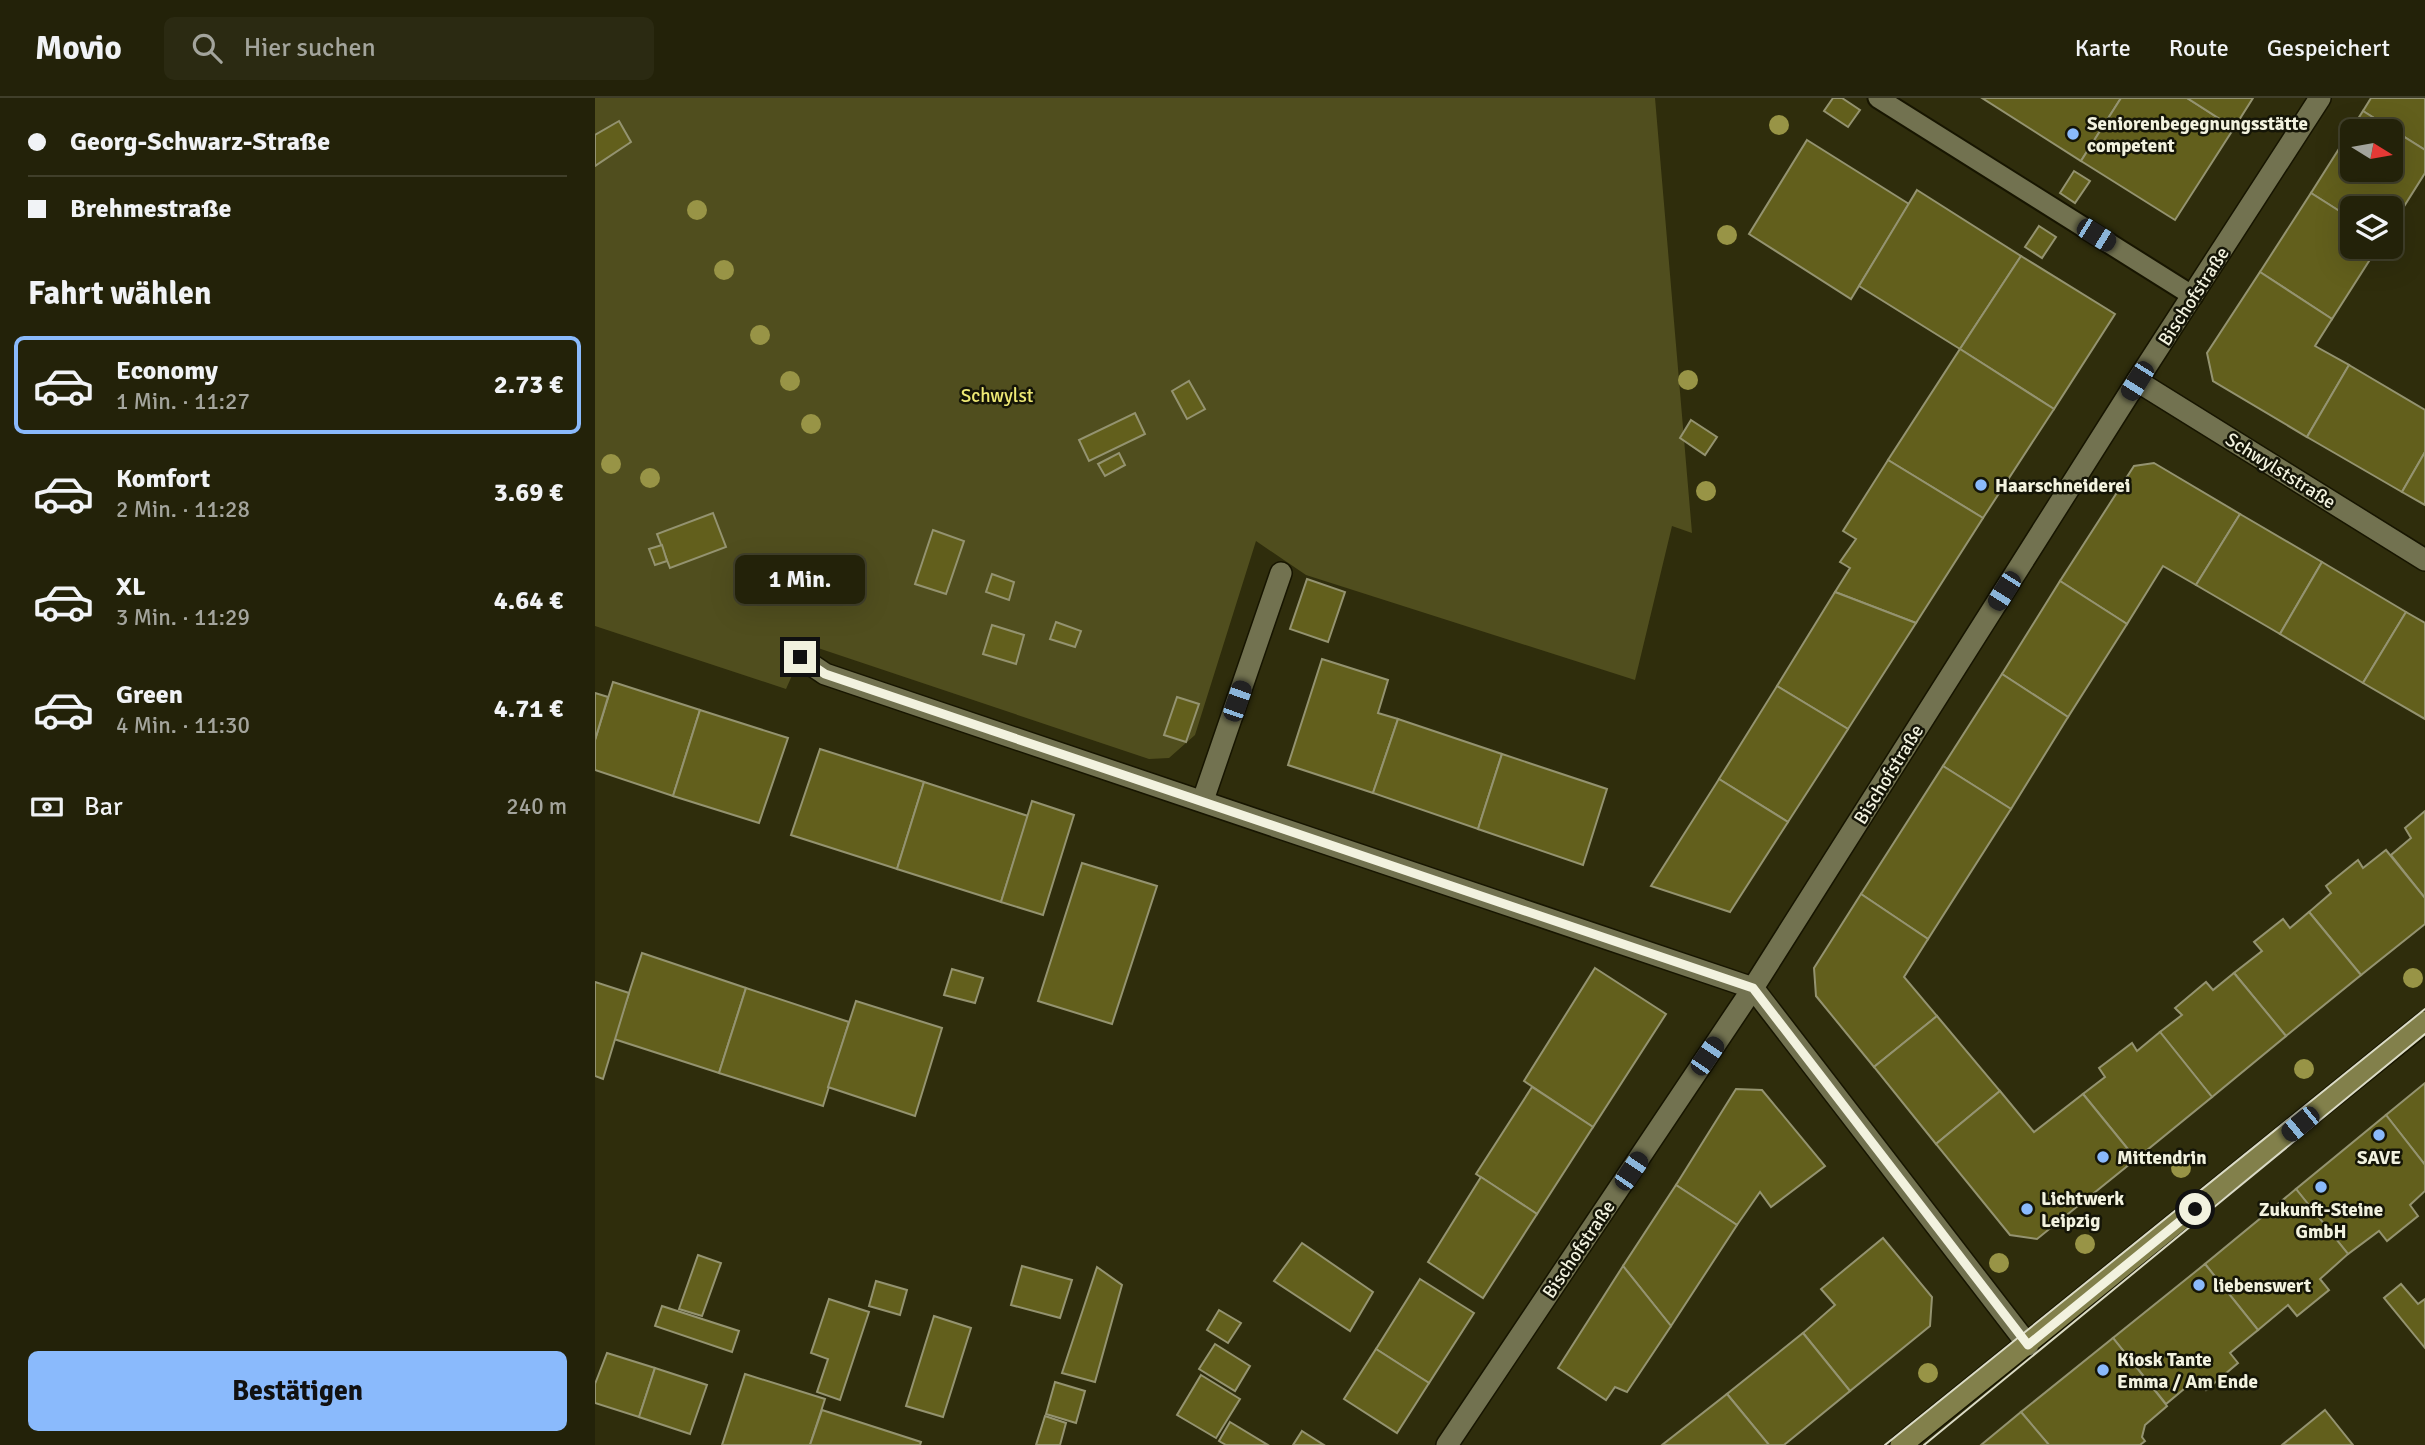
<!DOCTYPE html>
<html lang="de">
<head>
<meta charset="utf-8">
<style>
	body { margin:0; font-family:Signika,sans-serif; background:#2b2a12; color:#f1f3f6; height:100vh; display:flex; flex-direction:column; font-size:26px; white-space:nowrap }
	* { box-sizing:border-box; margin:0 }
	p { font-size:23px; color:#a3a49c }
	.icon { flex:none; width:38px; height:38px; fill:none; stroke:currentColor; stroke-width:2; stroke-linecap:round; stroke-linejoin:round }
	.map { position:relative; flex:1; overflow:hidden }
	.sheet { display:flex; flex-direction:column; background:#232209; width:595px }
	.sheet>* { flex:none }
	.banner { display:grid; align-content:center; height:154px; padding:0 28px; background:#232209 }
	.needle { width:46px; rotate:101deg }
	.tools { position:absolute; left:1745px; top:21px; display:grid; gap:14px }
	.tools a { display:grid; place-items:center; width:63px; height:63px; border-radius:10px; background:#232209; box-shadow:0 7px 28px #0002,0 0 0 2px #403f2a; font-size:35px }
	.end { position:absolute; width:32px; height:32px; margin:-16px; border:9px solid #f2f2df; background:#111; box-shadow:0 0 0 4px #111 }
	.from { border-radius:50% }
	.bubble { position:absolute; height:49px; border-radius:10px; background:#232209; box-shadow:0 7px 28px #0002,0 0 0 2px #403f2a; font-size:23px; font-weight:700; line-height:49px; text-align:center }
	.car { position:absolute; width:21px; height:42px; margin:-21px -10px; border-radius:9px; box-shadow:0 0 5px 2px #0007; background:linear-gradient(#222 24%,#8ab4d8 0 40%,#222 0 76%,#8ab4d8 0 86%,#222 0) }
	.banner b { display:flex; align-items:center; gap:24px; height:66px; font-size:26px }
	.banner b+b { border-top:2px solid #403f2a }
	.banner i { width:18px; height:18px; background:#f1f3f6 }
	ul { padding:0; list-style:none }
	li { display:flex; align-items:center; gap:21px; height:98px; margin:0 14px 10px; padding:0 14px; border:4px solid transparent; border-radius:10px }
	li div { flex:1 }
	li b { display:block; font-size:26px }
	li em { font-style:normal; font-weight:700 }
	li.active { border-color:#8abafc }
	li>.icon { width:63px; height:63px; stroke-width:1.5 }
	h2 { padding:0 28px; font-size:32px; line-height:84px }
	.pay { display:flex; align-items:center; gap:18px; height:77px; padding:0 28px; font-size:26px }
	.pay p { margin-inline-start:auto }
	.primary-button { display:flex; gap:14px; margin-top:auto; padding:14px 28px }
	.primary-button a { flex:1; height:80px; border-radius:10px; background:#8abafc; color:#111; font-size:28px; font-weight:700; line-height:80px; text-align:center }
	header { display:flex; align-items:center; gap:42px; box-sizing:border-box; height:98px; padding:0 35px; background:#232209; border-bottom:2px solid #403f2a }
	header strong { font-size:33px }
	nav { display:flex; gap:38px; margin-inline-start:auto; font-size:24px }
	.search { width:490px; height:63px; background:#2b2a12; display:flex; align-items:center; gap:18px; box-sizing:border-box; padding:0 24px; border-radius:10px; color:#a3a49c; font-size:26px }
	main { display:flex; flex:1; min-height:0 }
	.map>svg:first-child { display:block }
	.green { fill:#504e1e }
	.building { fill:#625f1c; stroke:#949370; stroke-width:2; fill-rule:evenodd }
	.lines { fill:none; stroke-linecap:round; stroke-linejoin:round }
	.lane-casing { stroke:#171500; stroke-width:23 }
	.street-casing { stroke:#171500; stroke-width:24 }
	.secondary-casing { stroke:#171500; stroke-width:24 }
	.lane { stroke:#727250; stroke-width:19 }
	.street { stroke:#727250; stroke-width:21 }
	.secondary { stroke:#82804b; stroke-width:21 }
	.tram { stroke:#dbdbc6; stroke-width:2 }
	.tree { fill:#989446 }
	.route { stroke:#f2f2df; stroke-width:9 }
	.poi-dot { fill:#8abafc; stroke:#151507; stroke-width:2.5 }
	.labels { text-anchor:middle; stroke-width:5; stroke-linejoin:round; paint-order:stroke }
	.poi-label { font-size:19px; font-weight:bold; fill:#f2f2df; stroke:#151507; text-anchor:start }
	.street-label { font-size:19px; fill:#f2f2df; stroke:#151507 }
	.park-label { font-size:19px; fill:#eee975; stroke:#151507 }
</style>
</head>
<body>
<header>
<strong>Movio</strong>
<div class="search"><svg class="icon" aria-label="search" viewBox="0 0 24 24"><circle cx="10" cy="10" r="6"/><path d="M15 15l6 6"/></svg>Hier suchen</div>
<nav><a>Karte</a><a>Route</a><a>Gespeichert</a></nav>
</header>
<main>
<section class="sheet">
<div class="banner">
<b><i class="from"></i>Georg-Schwarz-Straße</b>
<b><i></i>Brehmestraße</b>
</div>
<h2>Fahrt wählen</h2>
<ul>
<li class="active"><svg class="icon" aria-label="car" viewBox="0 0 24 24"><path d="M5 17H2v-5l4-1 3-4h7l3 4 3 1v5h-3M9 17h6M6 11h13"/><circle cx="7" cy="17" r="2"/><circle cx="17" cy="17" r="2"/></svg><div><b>Economy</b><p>1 Min. · 11:27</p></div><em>2.73 €</em></li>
<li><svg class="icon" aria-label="car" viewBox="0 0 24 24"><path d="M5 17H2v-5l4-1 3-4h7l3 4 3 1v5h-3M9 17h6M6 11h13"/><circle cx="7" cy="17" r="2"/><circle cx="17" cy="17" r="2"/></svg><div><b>Komfort</b><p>2 Min. · 11:28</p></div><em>3.69 €</em></li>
<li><svg class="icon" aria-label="car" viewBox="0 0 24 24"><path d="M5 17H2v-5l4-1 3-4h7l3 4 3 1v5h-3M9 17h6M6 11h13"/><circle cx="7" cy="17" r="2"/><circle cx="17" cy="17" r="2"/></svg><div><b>XL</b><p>3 Min. · 11:29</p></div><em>4.64 €</em></li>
<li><svg class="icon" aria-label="car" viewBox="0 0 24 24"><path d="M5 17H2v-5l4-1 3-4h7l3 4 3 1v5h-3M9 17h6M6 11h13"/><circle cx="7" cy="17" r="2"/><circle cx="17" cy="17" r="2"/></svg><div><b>Green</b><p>4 Min. · 11:30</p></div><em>4.71 €</em></li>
</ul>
<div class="pay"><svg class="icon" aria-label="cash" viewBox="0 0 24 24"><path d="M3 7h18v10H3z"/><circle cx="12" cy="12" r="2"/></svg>Bar<p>240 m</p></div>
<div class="primary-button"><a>Bestätigen</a></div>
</section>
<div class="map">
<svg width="1830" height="1347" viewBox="0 0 1830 1347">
	<rect width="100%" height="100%" fill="#2f2d0c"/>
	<polygon class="green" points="0,0 1060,0 1097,435 1077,428 1040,582 711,477 661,443 600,637 574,660 554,661 211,546 191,591 0,528"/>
	<g class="building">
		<polygon points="1238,0 1247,0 1265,12 1253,29 1229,13"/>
		<polygon points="1387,0 1526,0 1486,63"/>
		<polygon points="1526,0 1592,0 1639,30 1580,122 1486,63"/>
		<polygon points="1592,0 1658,0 1639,30"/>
		<polygon points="1776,0 1830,0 1830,52 1768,13"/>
		<path d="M1768,13L1830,52V75L1796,129V110H1757V121L1716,95ZM1757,33H1796V72H1757Z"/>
		<polygon points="24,23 36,44 0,68 0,37"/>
		<polygon points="1212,42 1314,106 1256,201 1154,136"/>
		<polygon points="1479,73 1495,83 1480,105 1465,95"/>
		<polygon points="1322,92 1426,158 1365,251 1264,188"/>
		<polygon points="1716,95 1757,121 1757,149 1783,149 1737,221 1665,174"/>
		<polygon points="1444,128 1461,139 1447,160 1430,149"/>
		<polygon points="1426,158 1520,216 1459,311 1365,251"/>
		<polygon points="1665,174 1737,221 1720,248 1754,267 1712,339 1618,283 1612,255"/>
		<polygon points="1365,251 1459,311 1388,420 1293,362"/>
		<polygon points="1754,267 1830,312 1830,354 1807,394 1712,339"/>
		<polygon points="594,283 610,311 592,321 577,293"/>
		<polygon points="540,315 550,336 494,363 484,342"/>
		<polygon points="1096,322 1122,339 1110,357 1085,340"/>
		<polygon points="1830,354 1830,407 1807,394"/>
		<polygon points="524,355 530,367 510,378 503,366"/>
		<polygon points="1293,362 1388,420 1321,525 1240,494 1255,470 1245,464 1261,441 1248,433"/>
		<polygon points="1559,365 1645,416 1601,487 1568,468 1532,526 1465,483 1539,368"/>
		<polygon points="118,415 131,449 75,470 62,436"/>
		<polygon points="1645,416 1727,464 1685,536 1601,487"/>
		<polygon points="338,432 369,443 351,496 320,486"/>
		<polygon points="67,447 72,463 60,467 54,451"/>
		<polygon points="1727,464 1811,514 1768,585 1685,536"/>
		<polygon points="397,476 419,484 414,502 391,494"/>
		<polygon points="712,481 750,494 733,544 695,531"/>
		<polygon points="1465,483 1532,526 1473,619 1407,576"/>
		<polygon points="1240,494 1321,525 1253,631 1182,588"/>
		<polygon points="1811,514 1830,525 1830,621 1768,585"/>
		<polygon points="461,524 486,533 480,549 455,541"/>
		<polygon points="397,527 429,537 421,566 388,556"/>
		<polygon points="727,561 793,582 783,615 803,621 778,695 693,667"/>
		<polygon points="1407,576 1473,619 1416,711 1348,668"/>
		<polygon points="18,584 105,612 78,698 0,672 0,642"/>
		<polygon points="1182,588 1253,631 1193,724 1124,681"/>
		<polygon points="0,595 13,599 0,642"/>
		<polygon points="582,599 604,606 591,644 569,637"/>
		<polygon points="105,612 193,640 164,725 78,698"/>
		<polygon points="803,621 907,656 883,731 778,695"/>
		<polygon points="225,651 329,684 302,771 196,737"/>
		<polygon points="907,656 1012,691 988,767 883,731"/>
		<polygon points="1348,668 1416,711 1333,841 1266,796"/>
		<polygon points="1124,681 1193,724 1135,814 1056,788"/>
		<polygon points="329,684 433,718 406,804 302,771"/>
		<polygon points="437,703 479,717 448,817 406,804"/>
		<polygon points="1830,713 1830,800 1796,757 1816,740 1810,730"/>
		<polygon points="1791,752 1830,800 1830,826 1766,877 1714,814 1736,795 1731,788 1763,762 1768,770"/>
		<polygon points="487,765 562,788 517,926 443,903"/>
		<polygon points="1266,796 1333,841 1309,879 1342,918 1279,969 1221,898 1219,870"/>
		<polygon points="1714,814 1766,877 1691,938 1639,875 1667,853 1659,844 1688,821 1695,830"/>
		<polygon points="47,855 151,890 124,975 19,941"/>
		<polygon points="1000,870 1071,916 998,1029 929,983"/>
		<polygon points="357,871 388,880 380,905 349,897"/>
		<polygon points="1639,875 1691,938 1617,999 1565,934 1587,917 1580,910 1611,884 1618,892"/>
		<polygon points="0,884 34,895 8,981 0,978"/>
		<polygon points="151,890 254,924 228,1008 124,975"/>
		<polygon points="261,903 347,930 320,1018 233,989"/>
		<polygon points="1342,918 1405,993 1341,1046 1279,969"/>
		<polygon points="1565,934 1617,999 1541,1061 1488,996 1510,979 1504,970 1537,945 1542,953"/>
		<polygon points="1830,985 1830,1067 1791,1017"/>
		<polygon points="937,989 998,1029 942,1116 881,1076"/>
		<polygon points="1141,991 1167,992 1230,1068 1176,1109 1165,1094 1142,1127 1081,1087"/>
		<polygon points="1405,993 1439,1034 1488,996 1541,1061 1442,1141 1415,1137 1341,1046"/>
		<polygon points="1791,1017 1830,1067 1830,1093 1815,1107 1823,1118 1792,1143 1784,1133 1753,1156 1701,1091"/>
		<polygon points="886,1079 942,1116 888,1200 833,1164"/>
		<polygon points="1081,1087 1142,1127 1076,1228 1028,1168"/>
		<polygon points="1701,1091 1753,1156 1725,1181 1734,1192 1702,1218 1693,1207 1663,1232 1610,1166"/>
		<polygon points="1288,1140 1337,1199 1335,1228 1255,1293 1208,1235 1240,1207 1226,1191"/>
		<polygon points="707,1145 778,1194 755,1233 679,1183"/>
		<polygon points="103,1157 126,1165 107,1218 84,1211"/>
		<polygon points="1610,1166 1663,1232 1635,1255 1643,1265 1611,1292 1601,1281 1571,1306 1518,1240"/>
		<polygon points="427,1168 477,1182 465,1220 416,1207"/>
		<polygon points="1028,1168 1076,1228 1032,1294 1020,1289 1011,1302 963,1270"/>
		<polygon points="502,1169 527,1187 500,1284 467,1275"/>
		<polygon points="825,1181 879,1215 834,1285 781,1251"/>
		<polygon points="281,1183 312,1192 305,1217 274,1208"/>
		<polygon points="1806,1186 1823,1206 1830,1201 1830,1250 1789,1200"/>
		<polygon points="234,1201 274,1214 245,1302 222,1294 233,1261 216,1255"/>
		<polygon points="67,1208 144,1233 137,1254 60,1228"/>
		<polygon points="624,1212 646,1225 633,1245 612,1232"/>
		<polygon points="339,1218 376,1230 348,1319 311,1308"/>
		<polygon points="1208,1235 1255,1293 1189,1347 1174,1347 1132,1296"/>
		<polygon points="1518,1240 1572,1308 1550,1327 1547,1339 1550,1343 1545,1347 1454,1347 1426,1314"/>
		<polygon points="620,1246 655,1268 640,1293 604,1271"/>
		<polygon points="781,1251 834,1285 802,1335 749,1301"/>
		<polygon points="12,1255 60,1270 44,1319 0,1305 0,1286"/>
		<polygon points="60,1270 112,1287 95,1336 44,1319"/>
		<polygon points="150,1276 230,1301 215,1347 127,1347"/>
		<polygon points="606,1277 645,1301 621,1340 582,1317"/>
		<polygon points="460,1284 490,1293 481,1325 451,1316"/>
		<polygon points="1132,1296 1174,1347 1067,1347"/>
		<polygon points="227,1312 326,1344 325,1347 215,1347"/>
		<polygon points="1730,1312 1758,1347 1687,1347"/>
		<polygon points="1426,1314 1454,1347 1386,1347"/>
		<polygon points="450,1318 471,1325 465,1347 441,1347"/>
		<polygon points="635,1324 673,1347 631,1347 624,1343"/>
		<polygon points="707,1333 729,1347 698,1347"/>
	</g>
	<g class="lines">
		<defs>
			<polyline id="lane" points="1283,0 1598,198"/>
			<g id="street">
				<polyline points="1542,283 1830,462"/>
				<polyline points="205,559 230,576 1158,890 1433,1247"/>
				<polyline points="608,702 686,475"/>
				<polyline points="852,1347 1158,890 1542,283 1725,0"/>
			</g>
			<polyline id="secondary" points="1306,1347 1830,924"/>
		</defs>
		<use href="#lane" class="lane-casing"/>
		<use href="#street" class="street-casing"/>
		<use href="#secondary" class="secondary-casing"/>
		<use href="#lane" class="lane"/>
		<use href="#street" class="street"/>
		<use href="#secondary" class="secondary"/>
		<g class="tram">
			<polyline points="1290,1347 1830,911"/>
			<polyline points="1329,1347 1830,936"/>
		</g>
	</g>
	<g class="tree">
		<circle cx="1184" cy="27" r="10"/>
		<circle cx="102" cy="112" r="10"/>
		<circle cx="1132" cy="137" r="10"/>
		<circle cx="129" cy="172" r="10"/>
		<circle cx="165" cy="237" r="10"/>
		<circle cx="1093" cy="282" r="10"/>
		<circle cx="195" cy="283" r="10"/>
		<circle cx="216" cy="326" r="10"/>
		<circle cx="16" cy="366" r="10"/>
		<circle cx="55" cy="380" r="10"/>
		<circle cx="1111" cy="393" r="10"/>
		<circle cx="1818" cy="880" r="10"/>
		<circle cx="1709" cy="971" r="10"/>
		<circle cx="1586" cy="1070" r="10"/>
		<circle cx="1490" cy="1146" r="10"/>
		<circle cx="1404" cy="1165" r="10"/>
		<circle cx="1333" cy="1275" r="10"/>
	</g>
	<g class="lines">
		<polyline class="route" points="205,559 230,576 1158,890 1433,1247 1600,1111"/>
	</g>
	<g class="poi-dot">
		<circle cx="1478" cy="36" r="7"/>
		<circle cx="1386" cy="387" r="7"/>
		<circle cx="1784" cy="1037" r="7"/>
		<circle cx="1508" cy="1059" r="7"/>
		<circle cx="1726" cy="1089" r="7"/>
		<circle cx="1432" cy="1111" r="7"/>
		<circle cx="1604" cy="1187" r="7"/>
		<circle cx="1508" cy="1272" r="7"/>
	</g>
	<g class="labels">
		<g class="poi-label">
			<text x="1492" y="32">Seniorenbegegnungsstätte<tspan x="1492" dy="22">competent</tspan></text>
			<text x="1400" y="394">Haarschneiderei</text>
			<text x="1522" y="1066">Mittendrin</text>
			<text x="1784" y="1066" text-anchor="middle">SAVE</text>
			<text x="1446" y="1107">Lichtwerk<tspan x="1446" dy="22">Leipzig</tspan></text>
			<text x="1726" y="1118" text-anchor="middle">Zukunft-Steine<tspan x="1726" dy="22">GmbH</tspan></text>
			<text x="1618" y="1194">liebenswert</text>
			<text x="1522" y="1268">Kiosk Tante<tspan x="1522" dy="22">Emma / Am Ende</tspan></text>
		</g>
		<g class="street-label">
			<text transform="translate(1598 198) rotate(-57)" y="7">Bischofstraße</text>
			<text transform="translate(1686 372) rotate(32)" y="7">Schwylststraße</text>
			<text transform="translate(1293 676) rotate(-58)" y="7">Bischofstraße</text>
			<text transform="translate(983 1151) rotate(-56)" y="7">Bischofstraße</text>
		</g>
		<g class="park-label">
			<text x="402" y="304">Schwylst</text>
		</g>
	</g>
</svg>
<div class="tools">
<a><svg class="needle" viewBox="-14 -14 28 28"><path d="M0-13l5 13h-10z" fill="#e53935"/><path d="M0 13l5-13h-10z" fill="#a3a49c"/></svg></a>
<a><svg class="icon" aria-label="layers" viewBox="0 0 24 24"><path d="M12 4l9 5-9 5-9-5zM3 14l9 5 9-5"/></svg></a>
</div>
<i class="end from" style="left:1600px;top:1111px"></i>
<i class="end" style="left:205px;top:559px"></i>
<div class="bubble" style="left:140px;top:457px;width:130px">1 Min.</div>
<i class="car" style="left:1501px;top:137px;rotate:122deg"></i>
<i class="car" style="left:1542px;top:283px;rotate:212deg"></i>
<i class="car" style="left:1409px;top:493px;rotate:212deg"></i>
<i class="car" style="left:642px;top:603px;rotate:19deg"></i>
<i class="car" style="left:1112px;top:958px;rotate:34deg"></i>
<i class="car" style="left:1705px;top:1026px;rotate:231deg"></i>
<i class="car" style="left:1036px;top:1073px;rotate:34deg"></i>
</div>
</main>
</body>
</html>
